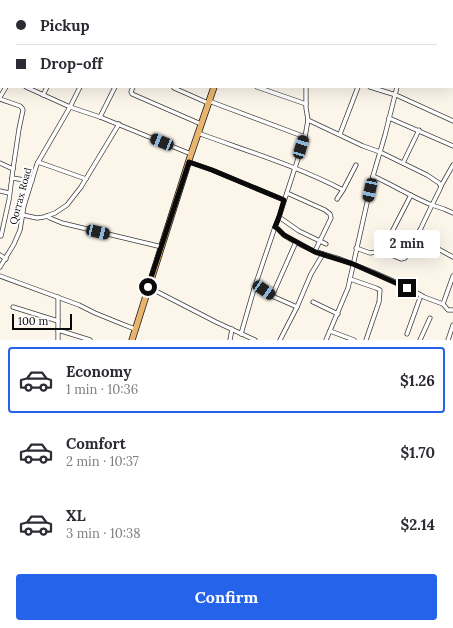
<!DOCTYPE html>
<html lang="en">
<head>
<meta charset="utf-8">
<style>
	body { margin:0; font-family:Lora,serif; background:#f2f2f3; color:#2b2b33; height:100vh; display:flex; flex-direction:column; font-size:15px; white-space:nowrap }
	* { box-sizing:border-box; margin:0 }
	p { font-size:13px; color:#7c7c81 }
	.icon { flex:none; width:22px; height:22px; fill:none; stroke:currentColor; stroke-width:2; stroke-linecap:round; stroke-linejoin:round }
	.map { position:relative; height:340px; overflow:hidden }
	.drawer { display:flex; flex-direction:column; background:#fff; flex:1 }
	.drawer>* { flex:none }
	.guide { position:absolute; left:0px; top:0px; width:453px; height:88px; box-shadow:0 4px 16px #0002; display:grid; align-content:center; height:88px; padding:0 16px; background:#fff }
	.scale { position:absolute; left:12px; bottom:10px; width:60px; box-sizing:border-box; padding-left:4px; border:2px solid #0a0a0a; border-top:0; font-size:11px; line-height:14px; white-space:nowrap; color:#0a0a0a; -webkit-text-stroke:3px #fff; paint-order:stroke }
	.end { position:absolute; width:18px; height:18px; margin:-9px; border:5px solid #0a0a0a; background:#fff; box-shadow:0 0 0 2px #fff }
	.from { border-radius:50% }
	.bubble { position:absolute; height:28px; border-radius:4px; background:#fff; box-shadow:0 4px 16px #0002; font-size:13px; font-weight:700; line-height:28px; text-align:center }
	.car { position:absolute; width:12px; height:24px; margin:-12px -6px; border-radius:5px; box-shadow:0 0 3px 1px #0007; background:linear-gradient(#222 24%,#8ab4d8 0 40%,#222 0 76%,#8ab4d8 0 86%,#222 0) }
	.guide b { display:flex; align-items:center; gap:14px; height:38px; font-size:15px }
	.guide b+b { border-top:1px solid #e1e1e2 }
	.guide i { width:10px; height:10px; background:#2b2b33 }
	ul { padding:7px 0 0; list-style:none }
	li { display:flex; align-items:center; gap:12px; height:66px; margin:0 8px 6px; padding:0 8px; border:2px solid transparent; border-radius:4px }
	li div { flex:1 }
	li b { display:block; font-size:15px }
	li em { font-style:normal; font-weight:700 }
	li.on { border-color:#2563eb }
	li>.icon { width:36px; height:36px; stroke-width:1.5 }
	.primary-button { display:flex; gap:8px; margin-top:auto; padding:8px 16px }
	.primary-button a { flex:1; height:46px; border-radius:4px; background:#2563eb; color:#fff; font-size:16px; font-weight:700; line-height:46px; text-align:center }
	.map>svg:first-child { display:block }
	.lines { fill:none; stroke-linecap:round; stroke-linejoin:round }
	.street-casing { stroke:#3d3d3d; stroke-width:5 }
	.primary-casing { stroke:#1b1b1b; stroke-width:7 }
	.street { stroke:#fff; stroke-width:3.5 }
	.primary { stroke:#e8b46e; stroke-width:5.5 }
	.route { stroke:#0a0a0a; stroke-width:5 }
	.labels { text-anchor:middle; stroke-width:4; stroke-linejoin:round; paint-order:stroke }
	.street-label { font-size:10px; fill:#0a0a0a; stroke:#fff }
</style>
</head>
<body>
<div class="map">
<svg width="453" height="340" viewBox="0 0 453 340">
	<rect width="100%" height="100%" fill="#fcf5ea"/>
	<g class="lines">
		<defs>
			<g id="street">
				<polyline points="35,0 37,1"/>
				<polyline points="130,0 131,1"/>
				<polyline points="258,0 261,1"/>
				<polyline points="448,0 449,1"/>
				<polyline points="17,1 17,0"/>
				<polyline points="57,1 57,0"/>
				<polyline points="126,1 126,0"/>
				<polyline points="160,1 160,0"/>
				<polyline points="179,1 180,0"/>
				<polyline points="282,1 282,0"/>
				<polyline points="315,1 315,0"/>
				<polyline points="418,1 419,0"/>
				<polyline points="452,2 453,3"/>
				<polyline points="0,7 1,3"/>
				<polyline points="452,27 453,27"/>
				<polyline points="0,34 1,35"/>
				<polyline points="452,66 453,65"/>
				<polyline points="452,74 453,74"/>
				<polyline points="26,87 70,107 100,117 191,154"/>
				<polyline points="133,87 131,92 132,94 201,124"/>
				<polyline points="257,87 306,104"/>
				<polyline points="306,87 306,108 308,120"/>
				<polyline points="370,87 396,95 453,121"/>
				<polyline points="174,88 208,103"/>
				<polyline points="43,95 47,87"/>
				<polyline points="0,97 6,87"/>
				<polyline points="0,99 20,106 22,108 23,110 19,129 13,169 9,200 1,236"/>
				<polyline points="209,101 305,137 308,120 363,146 380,152 427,175 439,183 441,186 440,189 432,205 444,209 453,213"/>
				<polyline points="100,117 115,87"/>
				<polyline points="389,118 453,146"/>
				<path d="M198,133C247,151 297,166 343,190"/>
				<polyline points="340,134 358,87"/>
				<path d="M305,137L279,217L275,227C279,229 281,233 285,236C296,243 310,250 323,254"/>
				<polyline points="38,162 86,179"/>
				<polyline points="189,162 212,170 284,200"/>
				<polyline points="0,163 13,169"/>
				<polyline points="403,163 419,130"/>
				<path d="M373,176C393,185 412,197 432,205L420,230L427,237L431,245L453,257"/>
				<polyline points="12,178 32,181"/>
				<polyline points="441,186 453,165"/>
				<polyline points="0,191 9,193"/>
				<polyline points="287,193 325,210 330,214 331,218 315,251"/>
				<polyline points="337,199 343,190 356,165"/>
				<polyline points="23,215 37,218 44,217 55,213 67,205 81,187 119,124"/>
				<polyline points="47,216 50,218 62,223 162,247"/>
				<polyline points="279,217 299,231 326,244"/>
				<polyline points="356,248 370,253 382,251 401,259 405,258 420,230"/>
				<polyline points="382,251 411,195"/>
				<polyline points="0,255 6,259"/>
				<polyline points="0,267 14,244 20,230 24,206 37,164 70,107 80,87"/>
				<polyline points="0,276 79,305 95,313 122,324 135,329"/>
				<polyline points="350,279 376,288 380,290 379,302 366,340"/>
				<polyline points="148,287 216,322 255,340"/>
				<polyline points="254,289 275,227"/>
				<polyline points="272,296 296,242"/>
				<polyline points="58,297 58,330"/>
				<polyline points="313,302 338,314"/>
				<polyline points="443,304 453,276"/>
				<polyline points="13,307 58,321"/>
				<polyline points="330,331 354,340"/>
				<polyline points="241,334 254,289 264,290 272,296 297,307"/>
				<polyline points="407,334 421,295"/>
				<polyline points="58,340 58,330 90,340"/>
				<polyline points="230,340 232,329"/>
				<polyline points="280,340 297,307 311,274 323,254 340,259 373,272 407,287 424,297 443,304 448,310 453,310"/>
				<polyline points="326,340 348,288 373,176 385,135 397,87"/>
				<polyline points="420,340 430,318"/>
				<polyline points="448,340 453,325"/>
			</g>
			<g id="primary">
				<polyline points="242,1 242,0"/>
				<polyline points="132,340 191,154 214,87"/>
			</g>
		</defs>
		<use href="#street" class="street-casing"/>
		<use href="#primary" class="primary-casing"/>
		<use href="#street" class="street"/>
		<use href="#primary" class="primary"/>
	</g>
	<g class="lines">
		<polyline class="route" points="148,287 189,162 212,170 284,200 279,217 275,227 278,229 284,235 315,252 353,264 407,288"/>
	</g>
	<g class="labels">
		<g class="street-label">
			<text transform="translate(20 196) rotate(-75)" y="4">Qorrax Road</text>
		</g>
	</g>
</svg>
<div class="scale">100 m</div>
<i class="end from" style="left:148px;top:287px"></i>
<i class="end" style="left:407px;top:288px"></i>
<div class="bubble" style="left:374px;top:230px;width:66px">2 min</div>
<i class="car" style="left:162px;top:142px;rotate:292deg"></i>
<i class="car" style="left:301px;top:147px;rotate:17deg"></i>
<i class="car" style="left:370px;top:190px;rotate:192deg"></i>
<i class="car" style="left:98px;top:232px;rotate:103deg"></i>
<i class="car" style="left:264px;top:290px;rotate:124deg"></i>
<div class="guide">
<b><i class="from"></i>Pickup</b>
<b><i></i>Drop-off</b>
</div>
</div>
<section class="drawer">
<ul>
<li class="on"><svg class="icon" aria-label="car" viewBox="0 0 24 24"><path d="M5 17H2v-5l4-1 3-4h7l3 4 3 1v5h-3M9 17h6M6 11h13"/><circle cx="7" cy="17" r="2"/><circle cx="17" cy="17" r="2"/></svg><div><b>Economy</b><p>1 min · 10:36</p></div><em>$1.26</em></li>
<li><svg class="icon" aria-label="car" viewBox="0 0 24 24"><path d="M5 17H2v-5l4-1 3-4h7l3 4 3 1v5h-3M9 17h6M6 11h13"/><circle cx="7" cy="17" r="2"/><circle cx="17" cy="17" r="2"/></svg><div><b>Comfort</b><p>2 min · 10:37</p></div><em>$1.70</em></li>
<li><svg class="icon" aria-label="car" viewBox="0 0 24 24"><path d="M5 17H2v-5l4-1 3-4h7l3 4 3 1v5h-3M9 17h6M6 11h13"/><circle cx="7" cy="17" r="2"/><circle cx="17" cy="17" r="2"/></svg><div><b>XL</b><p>3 min · 10:38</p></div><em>$2.14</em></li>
</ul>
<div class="primary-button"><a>Confirm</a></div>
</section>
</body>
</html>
